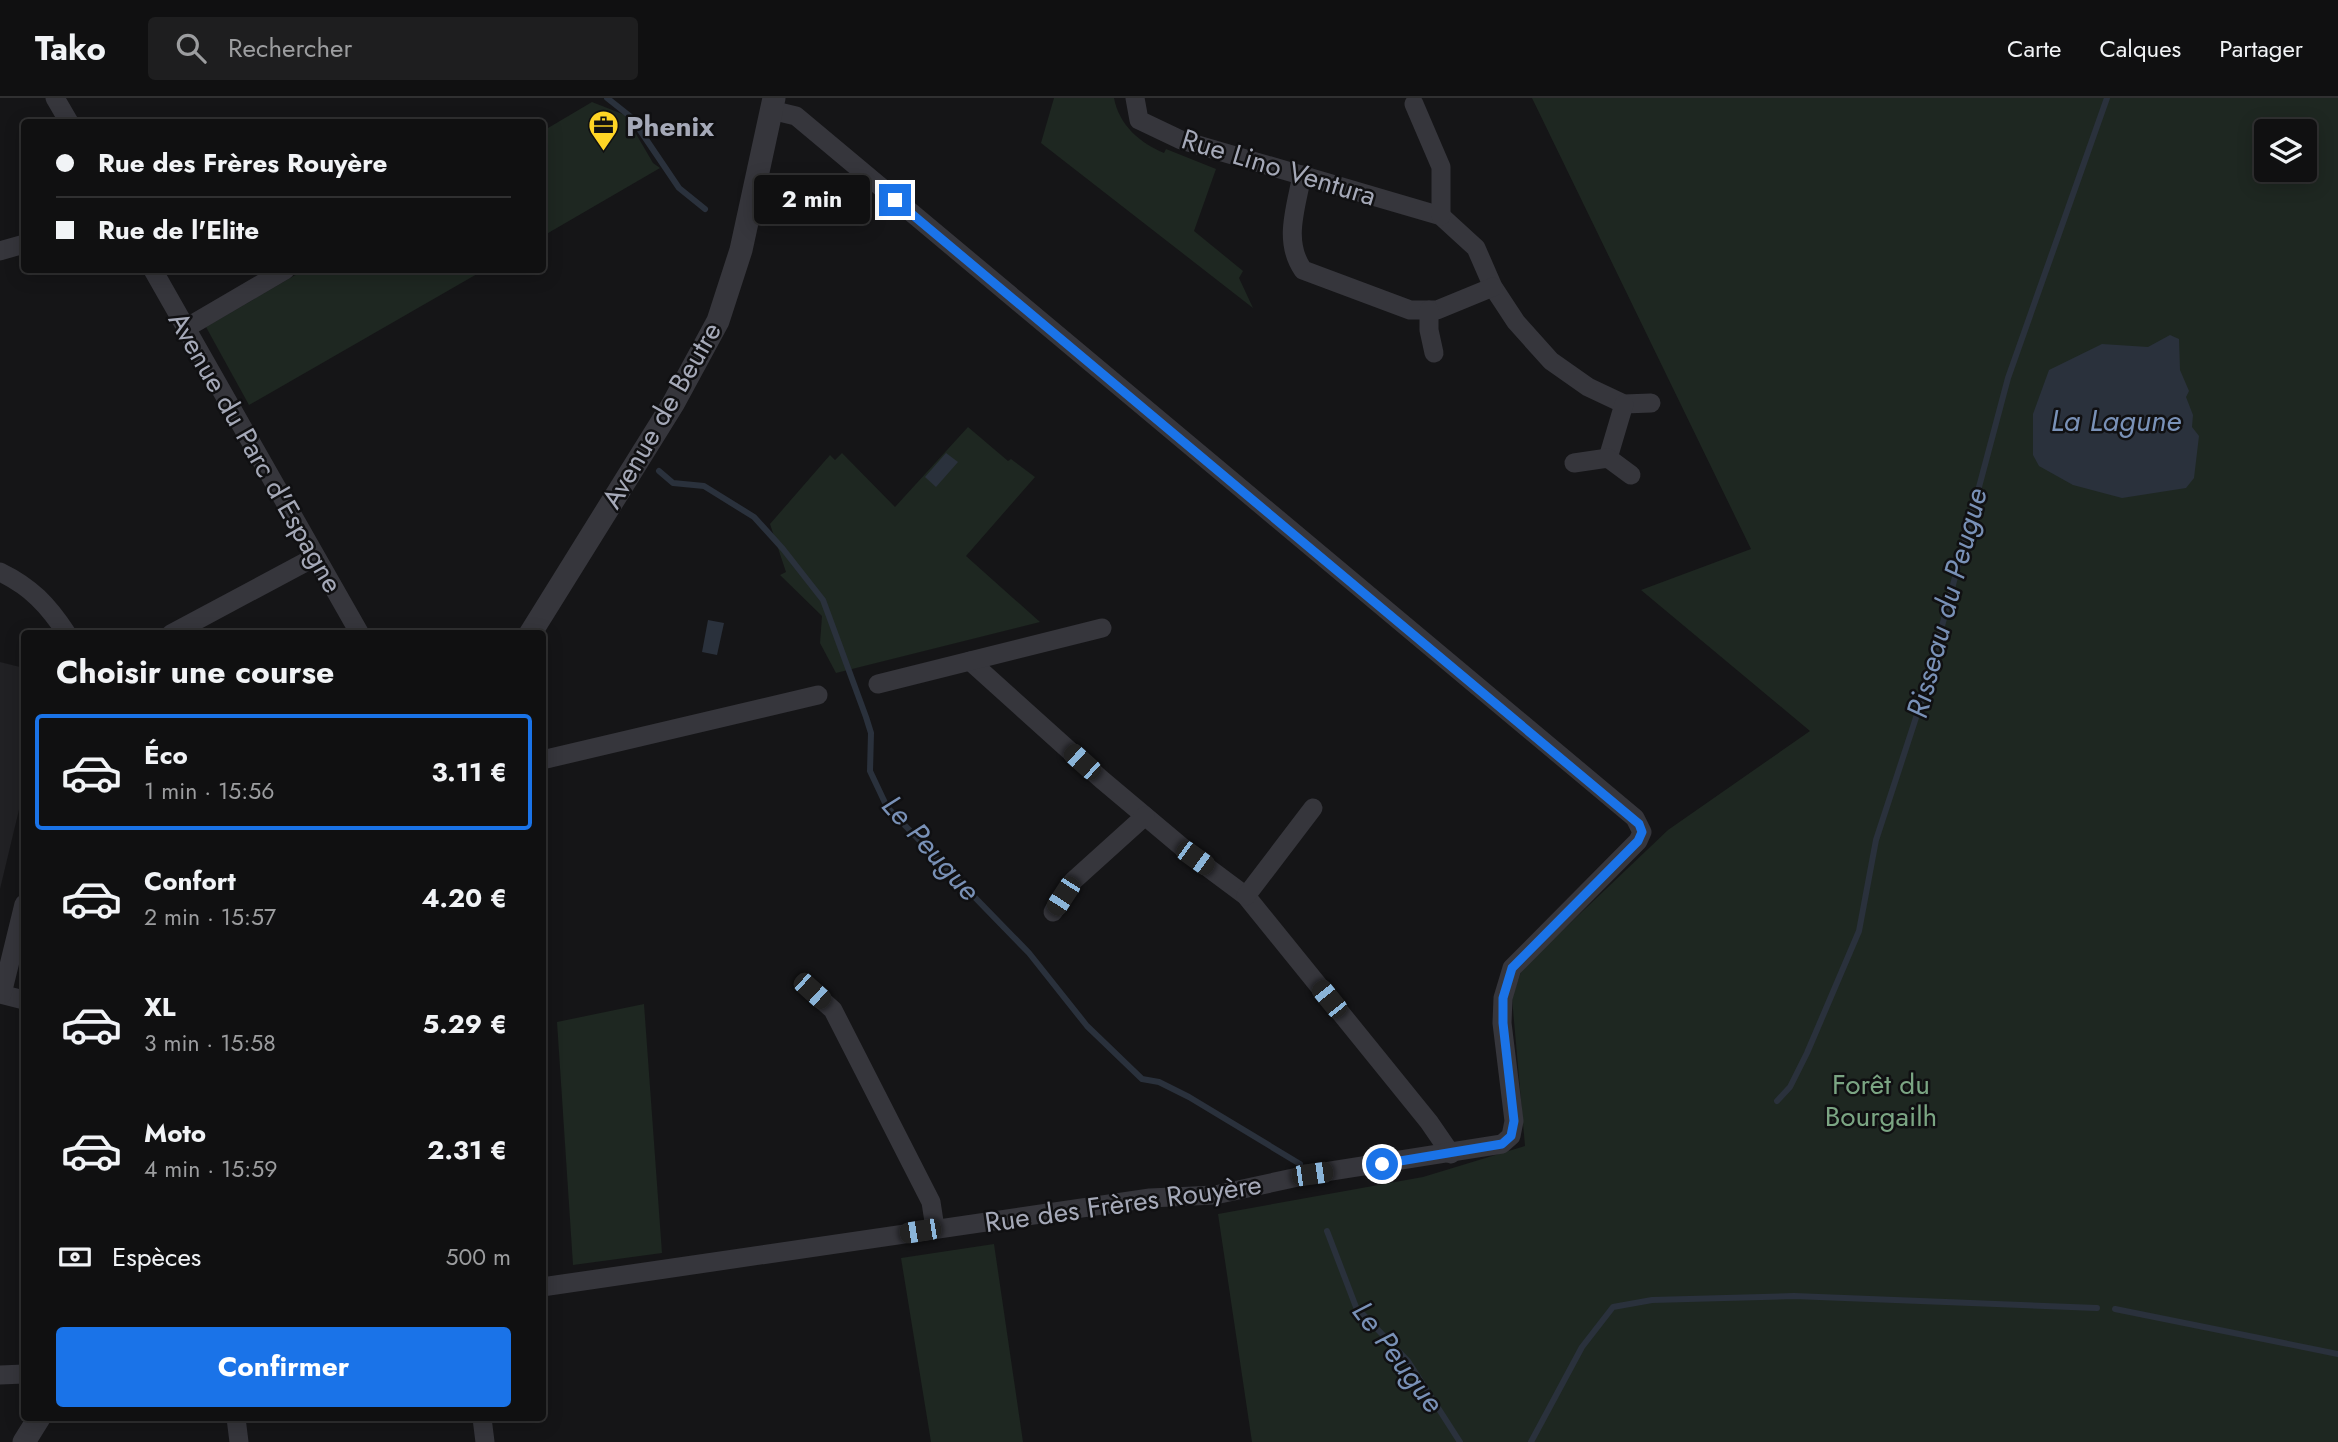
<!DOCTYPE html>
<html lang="fr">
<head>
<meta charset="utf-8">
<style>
	body { margin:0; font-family:Jost,sans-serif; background:#1e1e1f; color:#f1f3f6; height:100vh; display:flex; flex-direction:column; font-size:26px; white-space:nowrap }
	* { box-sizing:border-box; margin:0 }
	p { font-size:23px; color:#9c9d9f }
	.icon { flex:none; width:38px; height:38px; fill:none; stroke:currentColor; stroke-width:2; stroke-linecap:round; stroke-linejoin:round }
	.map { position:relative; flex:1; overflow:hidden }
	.panel { position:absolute; left:21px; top:532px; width:525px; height:791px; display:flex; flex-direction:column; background:#101011; border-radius:7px; box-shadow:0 4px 18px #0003,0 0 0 2px #303031 }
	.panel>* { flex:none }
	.top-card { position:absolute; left:21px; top:21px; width:525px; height:154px; border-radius:7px; box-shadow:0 4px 18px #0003,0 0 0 2px #303031; display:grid; align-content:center; height:154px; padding:0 35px; background:#101011 }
	.controls { position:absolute; left:2254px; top:21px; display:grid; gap:14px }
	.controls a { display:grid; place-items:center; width:63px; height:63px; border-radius:7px; background:#101011; box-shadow:0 4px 18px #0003,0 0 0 2px #303031; font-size:35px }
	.end { position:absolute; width:32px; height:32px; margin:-16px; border:9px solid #1a73e8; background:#fff; box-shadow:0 0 0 4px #fff }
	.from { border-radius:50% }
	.bubble { position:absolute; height:49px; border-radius:7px; background:#101011; box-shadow:0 4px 18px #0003,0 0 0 2px #303031; font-size:23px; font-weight:700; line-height:49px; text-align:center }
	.car { position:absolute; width:21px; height:42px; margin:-21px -10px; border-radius:9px; box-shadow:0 0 5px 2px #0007; background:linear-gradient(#222 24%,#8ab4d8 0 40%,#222 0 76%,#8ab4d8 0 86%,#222 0) }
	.top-card b { display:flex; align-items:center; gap:24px; height:66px; font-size:26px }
	.top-card b+b { border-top:2px solid #303031 }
	.top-card i { width:18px; height:18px; background:#f1f3f6 }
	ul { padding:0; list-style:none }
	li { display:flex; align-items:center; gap:21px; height:116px; margin:0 14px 10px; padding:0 21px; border:4px solid transparent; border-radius:7px }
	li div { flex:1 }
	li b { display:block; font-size:26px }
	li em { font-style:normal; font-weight:700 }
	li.current { border-color:#1a73e8 }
	li>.icon { width:63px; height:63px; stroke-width:1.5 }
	h2 { padding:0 35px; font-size:32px; line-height:84px }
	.pay { display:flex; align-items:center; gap:18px; height:77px; padding:0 35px; font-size:26px }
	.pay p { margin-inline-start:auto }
	.primary-button { display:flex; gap:14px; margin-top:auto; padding:14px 35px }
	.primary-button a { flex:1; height:80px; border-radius:7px; background:#1a73e8; color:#fff; font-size:28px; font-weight:700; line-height:80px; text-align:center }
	header { display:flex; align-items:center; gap:42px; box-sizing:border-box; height:98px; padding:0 35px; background:#101011; border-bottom:2px solid #303031 }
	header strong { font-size:33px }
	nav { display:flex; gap:38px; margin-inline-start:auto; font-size:24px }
	.search { width:490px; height:63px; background:#1e1e1f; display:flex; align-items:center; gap:18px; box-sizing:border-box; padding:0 24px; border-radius:7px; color:#9c9d9f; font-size:26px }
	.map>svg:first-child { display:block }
	.built { fill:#212124 }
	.green { fill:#1e2721; fill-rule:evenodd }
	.water { fill:#2a313c }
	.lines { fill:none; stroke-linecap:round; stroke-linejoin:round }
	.stream { stroke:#2a313c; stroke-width:6 }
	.minor { stroke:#36363c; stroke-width:19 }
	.tertiary { stroke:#36363c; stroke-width:23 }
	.route { stroke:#1a73e8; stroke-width:9 }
	.labels { text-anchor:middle; stroke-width:5; stroke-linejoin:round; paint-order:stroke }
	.poi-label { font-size:28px; font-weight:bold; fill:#a5a9b8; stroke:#101012; text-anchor:start }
	.street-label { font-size:28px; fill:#a5a9b8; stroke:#101012 }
	.park-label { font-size:28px; fill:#7ba583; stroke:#101012 }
	.water-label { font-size:30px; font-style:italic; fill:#7991b7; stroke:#101012 }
</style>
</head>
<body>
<header>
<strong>Tako</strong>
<div class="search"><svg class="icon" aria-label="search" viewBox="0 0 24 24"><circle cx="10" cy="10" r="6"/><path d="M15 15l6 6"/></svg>Rechercher</div>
<nav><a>Carte</a><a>Calques</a><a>Partager</a></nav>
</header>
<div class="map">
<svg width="2338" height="1344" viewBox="0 0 2338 1344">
	<rect width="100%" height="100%" fill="#151517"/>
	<polygon class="built" points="0,564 24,570 24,691 0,791"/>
	<g class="green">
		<path d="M1054,0H1114C1119,27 1140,45 1164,55L1166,51L1216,71L1194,133L1243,173L1239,180L1253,210L1041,45Z"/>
		<path d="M1532,0H2338V1344H1252L1218,1116L1423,1079L1525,1048L1512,900L1522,871L1668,732L1810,633L1641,492L1751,451ZM2266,33H2305V72H2266Z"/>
		<polygon points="592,4 625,17 653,65 660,70 543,138 543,33"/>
		<polygon points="304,172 484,172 249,307 206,229"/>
		<polygon points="968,329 1008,363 1011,361 1035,379 966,458 1040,524 836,575 820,545 822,518 780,477 786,474 770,426 830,357 835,362 842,355 895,409"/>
		<polygon points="644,906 662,1155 573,1167 557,924"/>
		<polygon points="994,1146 1023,1344 931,1344 901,1160"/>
	</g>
	<g class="water">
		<polygon points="2170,237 2179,241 2180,272 2189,293 2186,299 2193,317 2192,329 2199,338 2194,380 2186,390 2122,400 2073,387 2039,368 2033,357 2033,316 2049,272 2102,246 2148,249"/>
		<polygon points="946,355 958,364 936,389 925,379"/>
		<polygon points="708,522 724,525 717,557 702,554"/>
	</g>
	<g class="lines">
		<g class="stream">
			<polyline points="607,0 631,19 679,90 705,111"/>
			<polyline points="659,373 673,385 704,388 754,419 783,451 823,502 866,619 871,635 870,673 887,709 1029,855 1087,928 1142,981 1159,984 1189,999 1300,1066"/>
			<polyline points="1777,1003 1790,989 1807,955 1859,833 1876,742 1925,592 2008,280 2107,0"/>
			<polyline points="1327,1133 1356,1209 1408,1263 1460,1344"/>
			<polyline points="2115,1211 2338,1256"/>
			<polyline points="1531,1344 1582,1249 1613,1209 1652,1202 1794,1198 2097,1210"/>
		</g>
		<g class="minor">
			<polyline points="55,0 69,24"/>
			<polyline points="1135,0 1139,22 1181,42 1441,118 1476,150 1493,189 1516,224 1551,263 1588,289 1624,306 1651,305"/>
			<polyline points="1414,6 1441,69 1441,118"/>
			<path d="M1302,77C1296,110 1283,143 1303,172L1410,212H1437L1493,189"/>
			<polyline points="0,153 24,146"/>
			<polyline points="153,172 360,536"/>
			<polyline points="1429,212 1429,232 1434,255"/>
			<polyline points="186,230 285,172"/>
			<polyline points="1608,360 1624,306"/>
			<polyline points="1574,365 1608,360 1631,377"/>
			<path d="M0,474C31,489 48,507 67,536"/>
			<polyline points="171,536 315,459"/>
			<polyline points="970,563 1101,681 1195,760 1246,798 1429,1024 1451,1056"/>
			<polyline points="878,586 1102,530"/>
			<polyline points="542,662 818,597"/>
			<polyline points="1246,798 1313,710"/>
			<polyline points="1053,814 1073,783 1145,718"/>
			<polyline points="812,893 833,912 931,1104 935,1130"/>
			<polyline points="0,896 24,902"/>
			<polyline points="2,896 24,806"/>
			<polyline points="542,1189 1150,1100 1215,1097 1312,1076 1502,1046 1511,1038 1514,1023 1502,925 1503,900 1512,870 1638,743 1642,734 1635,720 796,18 771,12"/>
			<polyline points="0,1277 24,1276"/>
			<polyline points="236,1320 239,1344"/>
			<polyline points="482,1320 485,1344"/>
		</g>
		<g class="tertiary">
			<polyline points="530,536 673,306 718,223 741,152 774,0"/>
			<polyline points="24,1344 39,1320"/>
		</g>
	</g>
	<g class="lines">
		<polyline class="route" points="895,102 1639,726 1642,734 1638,743 1512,870 1503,900 1503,925 1514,1023 1511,1038 1502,1046 1382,1066"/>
	</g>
	<defs>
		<symbol id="office-pin" viewBox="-11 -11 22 30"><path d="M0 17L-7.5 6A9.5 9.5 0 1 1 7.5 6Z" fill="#ffd525" stroke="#101012"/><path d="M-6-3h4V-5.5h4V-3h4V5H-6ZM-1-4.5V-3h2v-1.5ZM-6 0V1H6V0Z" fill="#111"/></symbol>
	</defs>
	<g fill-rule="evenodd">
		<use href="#office-pin" x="586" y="10" width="35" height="47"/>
	</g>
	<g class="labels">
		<g class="poi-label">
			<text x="626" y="38">Phenix</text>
		</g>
		<g class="street-label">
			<text transform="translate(1279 69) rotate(17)" y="10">Rue Lino Ventura</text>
			<text transform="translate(661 317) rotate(-60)" y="10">Avenue de Beutre</text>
			<text transform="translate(256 354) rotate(60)" y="10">Avenue du Parc d'Espagne</text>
			<text transform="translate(1123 1105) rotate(-8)" y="10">Rue des Frères Rouyère</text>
		</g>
		<g class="park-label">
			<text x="1881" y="996">Forêt du<tspan x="1881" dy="32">Bourgailh</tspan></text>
		</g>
		<g class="water-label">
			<text x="2116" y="333">La Lagune</text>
			<text transform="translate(1947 505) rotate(-75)" y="10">Risseau du Peugue</text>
			<text transform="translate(931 750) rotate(48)" y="10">Le Peugue</text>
			<text transform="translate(1398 1259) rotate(53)" y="10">Le Peugue</text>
		</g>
	</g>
</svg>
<div class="controls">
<a><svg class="icon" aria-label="layers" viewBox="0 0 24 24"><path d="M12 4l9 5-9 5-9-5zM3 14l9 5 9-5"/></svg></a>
</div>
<i class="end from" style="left:1382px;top:1066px"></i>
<i class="end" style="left:895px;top:102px"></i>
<div class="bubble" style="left:754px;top:77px;width:116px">2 min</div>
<i class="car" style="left:1082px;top:664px;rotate:312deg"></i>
<i class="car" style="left:1195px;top:760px;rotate:126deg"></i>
<i class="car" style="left:1063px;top:798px;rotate:213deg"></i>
<i class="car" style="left:812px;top:893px;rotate:132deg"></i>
<i class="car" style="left:1329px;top:901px;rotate:321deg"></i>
<i class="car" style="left:1312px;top:1076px;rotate:82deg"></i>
<i class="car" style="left:920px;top:1133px;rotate:261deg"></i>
<div class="top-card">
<b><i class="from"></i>Rue des Frères Rouyère</b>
<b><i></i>Rue de l'Elite</b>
</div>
<section class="panel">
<h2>Choisir une course</h2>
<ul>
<li class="current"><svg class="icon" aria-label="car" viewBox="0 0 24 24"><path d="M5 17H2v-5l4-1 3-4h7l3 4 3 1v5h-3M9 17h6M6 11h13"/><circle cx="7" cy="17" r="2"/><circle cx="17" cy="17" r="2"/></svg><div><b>Éco</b><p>1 min · 15:56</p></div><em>3.11 €</em></li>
<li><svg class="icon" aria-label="car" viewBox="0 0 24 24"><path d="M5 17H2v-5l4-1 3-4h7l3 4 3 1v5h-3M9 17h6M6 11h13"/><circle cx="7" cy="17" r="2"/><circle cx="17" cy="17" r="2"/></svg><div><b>Confort</b><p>2 min · 15:57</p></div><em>4.20 €</em></li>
<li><svg class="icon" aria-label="car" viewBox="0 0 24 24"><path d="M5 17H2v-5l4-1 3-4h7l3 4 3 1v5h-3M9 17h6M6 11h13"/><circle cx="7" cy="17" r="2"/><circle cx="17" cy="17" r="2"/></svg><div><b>XL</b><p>3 min · 15:58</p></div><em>5.29 €</em></li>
<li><svg class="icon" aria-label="car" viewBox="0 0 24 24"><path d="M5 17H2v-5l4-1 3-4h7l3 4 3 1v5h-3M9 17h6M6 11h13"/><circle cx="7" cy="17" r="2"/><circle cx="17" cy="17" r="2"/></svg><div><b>Moto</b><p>4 min · 15:59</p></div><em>2.31 €</em></li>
</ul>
<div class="pay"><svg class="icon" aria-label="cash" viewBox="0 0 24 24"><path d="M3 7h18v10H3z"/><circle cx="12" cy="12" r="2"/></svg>Espèces<p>500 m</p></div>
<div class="primary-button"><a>Confirmer</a></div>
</section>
</div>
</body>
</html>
